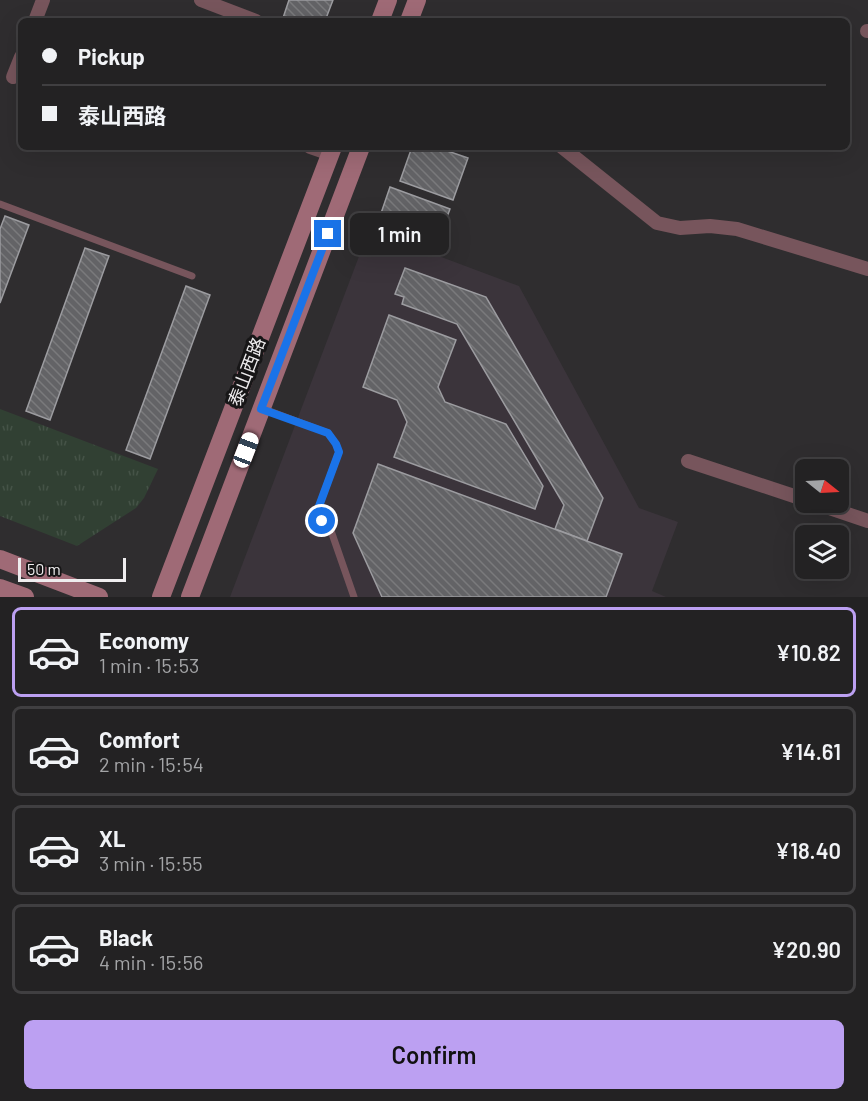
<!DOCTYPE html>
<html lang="en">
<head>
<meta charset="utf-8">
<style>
	body { margin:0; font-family:Barlow,"Noto Sans SC",sans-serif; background:#2f2f30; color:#f1f3f6; height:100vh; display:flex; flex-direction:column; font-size:22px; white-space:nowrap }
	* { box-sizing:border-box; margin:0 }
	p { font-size:20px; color:#a3a4a6 }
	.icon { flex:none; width:33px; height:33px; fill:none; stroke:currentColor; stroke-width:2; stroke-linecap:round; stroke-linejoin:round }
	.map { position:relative; height:597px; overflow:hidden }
	.drawer { display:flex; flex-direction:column; background:#232223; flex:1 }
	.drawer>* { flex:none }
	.banner { position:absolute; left:18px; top:18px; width:832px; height:132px; border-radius:9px; box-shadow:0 6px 24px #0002,0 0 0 2px #403f41; display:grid; align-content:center; height:132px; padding:0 24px; background:#232223 }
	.needle { width:39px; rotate:108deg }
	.tools { position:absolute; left:795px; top:459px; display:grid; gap:12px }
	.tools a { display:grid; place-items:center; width:54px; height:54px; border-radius:9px; background:#232223; box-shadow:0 6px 24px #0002,0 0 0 2px #403f41; font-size:30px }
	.scale { position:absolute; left:18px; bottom:15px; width:108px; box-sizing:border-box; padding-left:6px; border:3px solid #efedef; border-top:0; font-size:16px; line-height:21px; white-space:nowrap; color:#efedef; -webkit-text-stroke:4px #171617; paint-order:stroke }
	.end { position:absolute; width:27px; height:27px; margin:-14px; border:8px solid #1a73e8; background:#fff; box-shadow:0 0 0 3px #fff }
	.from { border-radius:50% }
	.bubble { position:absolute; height:42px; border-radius:9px; background:#232223; box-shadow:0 6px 24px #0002,0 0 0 2px #403f41; font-size:20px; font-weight:600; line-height:42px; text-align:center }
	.car { position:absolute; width:18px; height:36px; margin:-18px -9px; border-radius:8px; box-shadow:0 0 4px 2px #0007; background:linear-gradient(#fff 24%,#345 0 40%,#fff 0 76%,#345 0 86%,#fff 0) }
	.banner b { display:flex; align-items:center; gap:21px; height:57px; font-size:22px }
	.banner b+b { border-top:2px solid #403f41 }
	.banner i { width:15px; height:15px; background:#f1f3f6 }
	ul { padding:10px 0 0; list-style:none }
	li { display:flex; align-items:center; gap:18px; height:90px; margin:0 12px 9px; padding:0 12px; border:3px solid #403f41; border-radius:9px }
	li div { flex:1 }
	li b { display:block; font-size:22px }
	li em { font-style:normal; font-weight:600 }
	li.active { border-color:#bca0f2 }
	li>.icon { width:54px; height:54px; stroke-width:1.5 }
	.cta { display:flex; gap:12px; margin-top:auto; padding:12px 24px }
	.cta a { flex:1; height:69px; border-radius:9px; background:#bca0f2; color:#111; font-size:24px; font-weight:600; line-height:69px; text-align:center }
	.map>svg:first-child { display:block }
	.built { fill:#3b343b }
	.grass { fill:url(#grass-tufts) }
	.building { fill:url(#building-back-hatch); stroke:#9c9ca0; stroke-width:1.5 }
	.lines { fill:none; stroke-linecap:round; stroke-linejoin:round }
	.service { stroke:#77555c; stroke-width:7 }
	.minor { stroke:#77555c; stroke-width:14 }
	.secondary { stroke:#9f6a76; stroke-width:18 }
	.route { stroke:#1a73e8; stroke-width:8 }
	.labels { text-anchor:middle; stroke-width:6; stroke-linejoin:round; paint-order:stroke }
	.street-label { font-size:18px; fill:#efedef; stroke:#171617 }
</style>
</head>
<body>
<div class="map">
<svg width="868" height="597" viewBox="0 0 868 597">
	<defs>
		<pattern id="grass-tufts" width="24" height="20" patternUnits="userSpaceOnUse" patternTransform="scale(1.5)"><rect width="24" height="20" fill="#314033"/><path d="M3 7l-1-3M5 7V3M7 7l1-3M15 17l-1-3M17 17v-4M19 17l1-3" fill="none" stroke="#455347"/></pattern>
		<pattern id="building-back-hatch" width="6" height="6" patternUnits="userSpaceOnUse" patternTransform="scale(1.5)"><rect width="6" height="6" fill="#636366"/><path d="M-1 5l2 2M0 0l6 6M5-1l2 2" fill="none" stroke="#7a7a7c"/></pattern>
	</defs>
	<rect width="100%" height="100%" fill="#2f2d2f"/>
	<polygon class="built" points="369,230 519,286 639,508 678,522 652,591 666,597 230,597"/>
	<polygon class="grass" points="0,409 158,469 144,498 136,508 77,546 0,516"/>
	<g class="building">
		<polygon points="289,0 333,0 325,21 282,21"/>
		<polygon points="412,147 436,147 468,158 453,200 400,181"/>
		<polygon points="390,187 450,209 436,246 377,225"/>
		<polygon points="5,216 29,225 0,303 0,229"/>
		<polygon points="85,248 109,256 50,420 26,411"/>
		<polygon points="405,268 486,297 603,498 587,541 555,529 564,505 457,324 402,304 404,297 395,294"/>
		<polygon points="186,286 210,295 150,459 126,450"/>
		<polygon points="389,315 456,340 438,387 445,402 506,424 543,486 535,509 394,457 407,422 397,400 363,387"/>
		<polygon points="378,464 622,554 606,597 382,597 353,533"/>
	</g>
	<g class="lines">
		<g class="service">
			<polyline points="0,204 192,276"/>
			<polyline points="264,409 328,433 336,444 339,452 315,517 329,525 354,597"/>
		</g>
		<g class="minor">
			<polyline points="201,0 256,21"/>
			<polyline points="35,21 43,0"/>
			<polyline points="867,31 868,31"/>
			<polyline points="13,77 21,57"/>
			<polyline points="310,147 330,154"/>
			<polyline points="562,147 657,223 680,228 710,226 737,229 868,269"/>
			<polyline points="688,461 806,500"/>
			<polyline points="812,502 868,521"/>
		</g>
		<g class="secondary">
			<polyline points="380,21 388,0"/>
			<polyline points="409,21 417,0"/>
			<polyline points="0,559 99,597"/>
			<polyline points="0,588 25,597"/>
			<polyline points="161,597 333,147"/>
			<polyline points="190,597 361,147"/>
		</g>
	</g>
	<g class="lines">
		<polyline class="route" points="322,521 315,517 339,452 336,444 328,433 261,409 328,234"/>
	</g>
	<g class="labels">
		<g class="street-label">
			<text transform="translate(247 372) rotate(-69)" y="6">泰山西路</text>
		</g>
	</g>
</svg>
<div class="tools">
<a><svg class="needle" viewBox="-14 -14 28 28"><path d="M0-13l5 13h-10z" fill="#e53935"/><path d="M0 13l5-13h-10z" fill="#a3a4a6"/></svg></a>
<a><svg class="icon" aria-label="layers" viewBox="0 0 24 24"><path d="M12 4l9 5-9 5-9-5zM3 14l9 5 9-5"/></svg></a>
</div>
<div class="scale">50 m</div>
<i class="end from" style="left:322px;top:521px"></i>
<i class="end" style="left:328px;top:234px"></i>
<div class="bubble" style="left:350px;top:213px;width:99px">1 min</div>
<i class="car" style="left:246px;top:450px;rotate:21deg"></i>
<div class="banner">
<b><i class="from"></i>Pickup</b>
<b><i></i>泰山西路</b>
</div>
</div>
<section class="drawer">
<ul>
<li class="active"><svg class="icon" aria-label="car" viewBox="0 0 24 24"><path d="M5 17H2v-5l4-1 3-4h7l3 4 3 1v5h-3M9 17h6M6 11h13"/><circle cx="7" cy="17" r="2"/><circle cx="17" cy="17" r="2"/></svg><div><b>Economy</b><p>1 min · 15:53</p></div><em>¥10.82</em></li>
<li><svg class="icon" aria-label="car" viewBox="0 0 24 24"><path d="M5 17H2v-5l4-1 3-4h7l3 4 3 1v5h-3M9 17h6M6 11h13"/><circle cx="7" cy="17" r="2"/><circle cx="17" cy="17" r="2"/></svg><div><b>Comfort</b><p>2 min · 15:54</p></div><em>¥14.61</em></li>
<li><svg class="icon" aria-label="car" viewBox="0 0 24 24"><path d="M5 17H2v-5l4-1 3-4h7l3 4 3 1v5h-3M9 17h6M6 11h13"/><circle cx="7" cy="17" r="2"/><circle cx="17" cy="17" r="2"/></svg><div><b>XL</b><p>3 min · 15:55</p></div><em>¥18.40</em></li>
<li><svg class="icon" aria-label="car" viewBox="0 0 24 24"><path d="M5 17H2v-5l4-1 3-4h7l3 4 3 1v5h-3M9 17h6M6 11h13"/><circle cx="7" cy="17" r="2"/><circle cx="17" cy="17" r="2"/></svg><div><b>Black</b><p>4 min · 15:56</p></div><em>¥20.90</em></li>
</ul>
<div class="cta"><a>Confirm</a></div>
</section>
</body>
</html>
